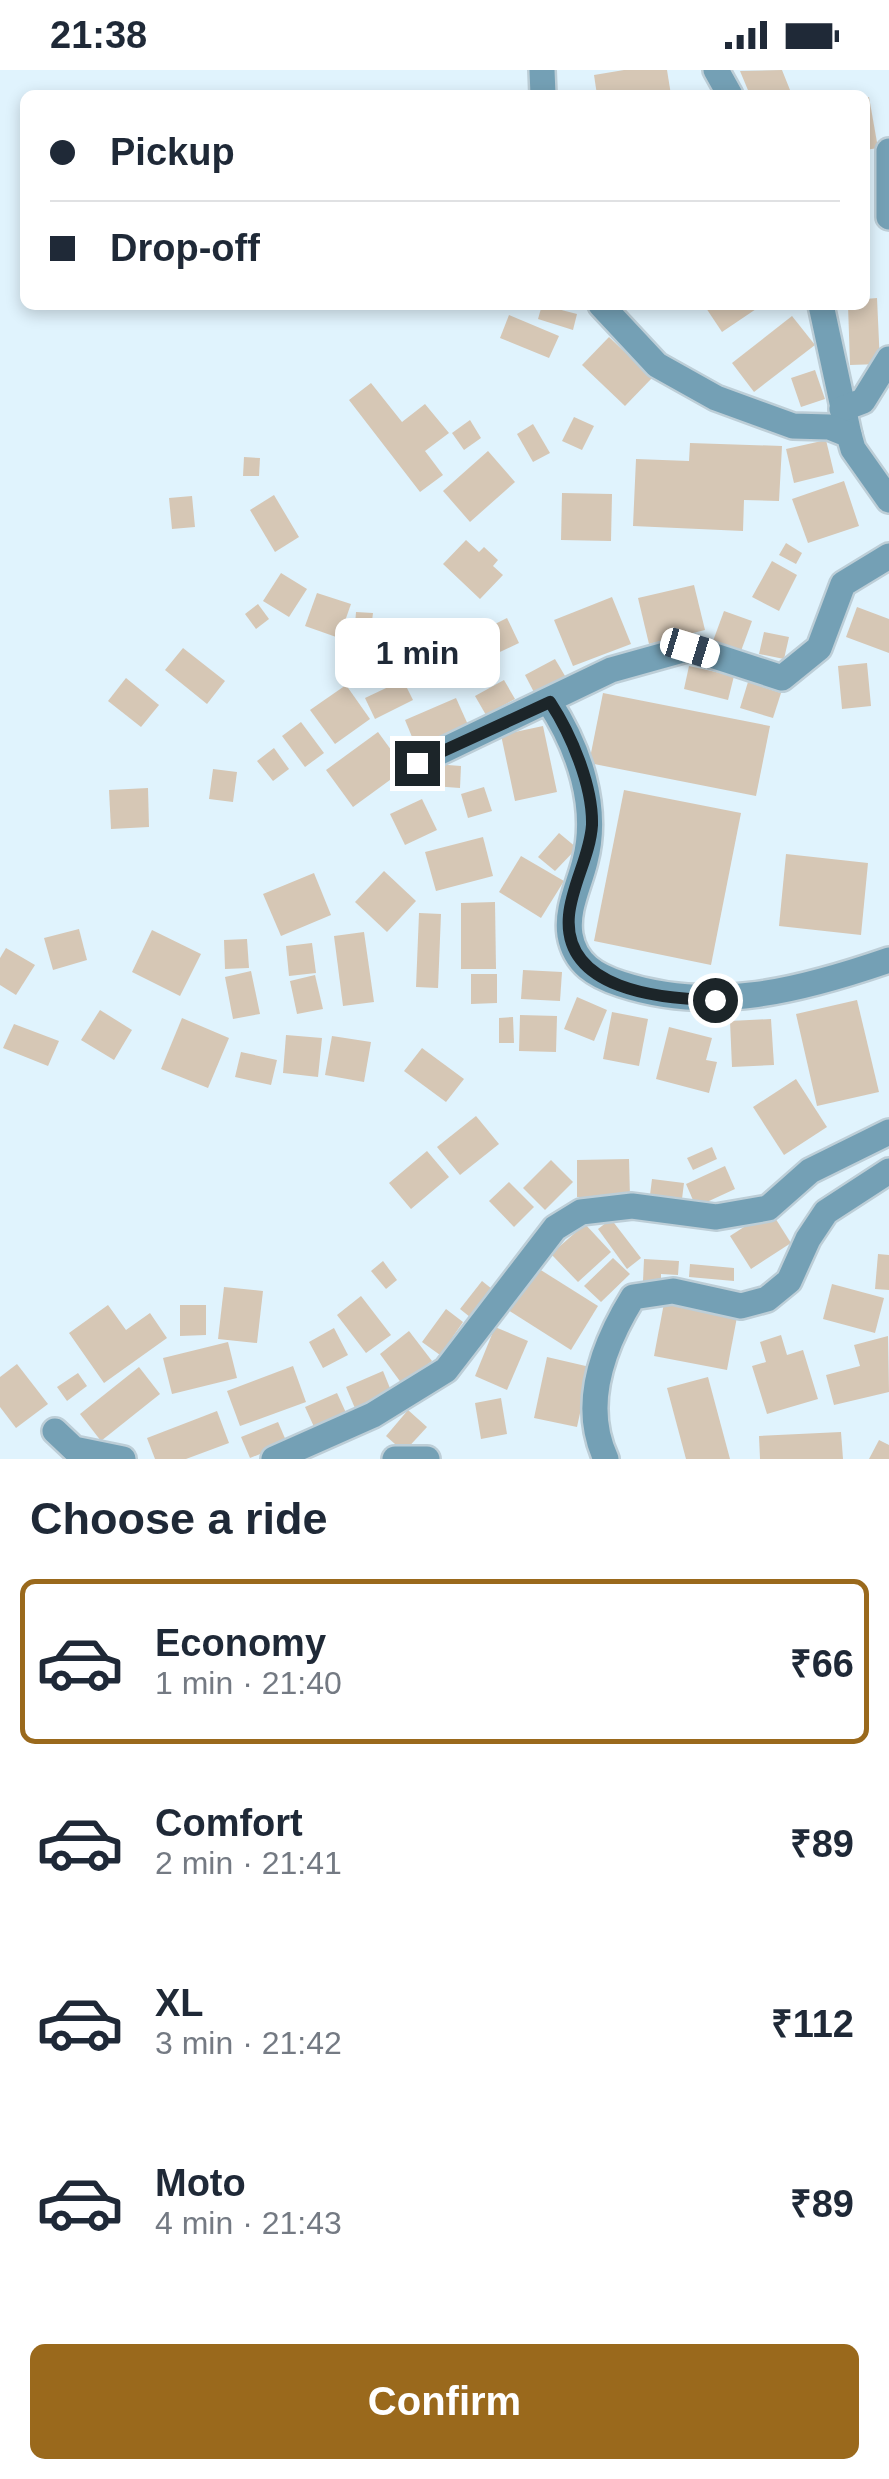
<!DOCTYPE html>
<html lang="en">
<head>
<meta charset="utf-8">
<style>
	body { margin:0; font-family:Arial,sans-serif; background:#f6f6f7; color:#1f2937; height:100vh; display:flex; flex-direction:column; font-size:38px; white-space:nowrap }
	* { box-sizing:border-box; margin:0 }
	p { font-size:32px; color:#747a83 }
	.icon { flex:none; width:55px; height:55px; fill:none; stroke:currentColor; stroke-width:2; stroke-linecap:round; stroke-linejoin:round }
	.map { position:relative; height:1389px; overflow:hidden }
	.details { display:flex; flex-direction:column; background:#fff; flex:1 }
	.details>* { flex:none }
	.guide { position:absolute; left:20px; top:20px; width:850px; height:220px; border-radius:15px; box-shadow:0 5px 15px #0003; display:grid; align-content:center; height:220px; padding:0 30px; background:#fff }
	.end { position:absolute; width:45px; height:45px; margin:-22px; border:12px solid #1c2529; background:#fff; box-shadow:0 0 0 5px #fff }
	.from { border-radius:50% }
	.bubble { position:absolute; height:70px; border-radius:15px; background:#fff; box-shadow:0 5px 15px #0003; font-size:32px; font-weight:700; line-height:70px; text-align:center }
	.car { position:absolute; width:30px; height:60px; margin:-30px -15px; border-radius:12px; box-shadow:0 0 8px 2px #0007; background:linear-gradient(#fff 24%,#345 0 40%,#fff 0 76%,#345 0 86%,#fff 0) }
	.guide b { display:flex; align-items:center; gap:35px; height:95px; font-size:38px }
	.guide b+b { border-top:2px solid #e0e1e3 }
	.guide i { width:25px; height:25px; background:#1f2937 }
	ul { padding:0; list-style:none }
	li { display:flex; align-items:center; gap:30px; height:165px; margin:0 20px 15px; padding:0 10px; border:5px solid transparent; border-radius:15px }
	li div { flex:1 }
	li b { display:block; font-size:38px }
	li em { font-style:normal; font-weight:700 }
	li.current { border-color:#9a691c }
	li>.icon { width:90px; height:90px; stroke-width:1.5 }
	h2 { padding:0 30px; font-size:45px; line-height:120px }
	.button { display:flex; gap:20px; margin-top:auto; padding:20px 30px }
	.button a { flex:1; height:115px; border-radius:15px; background:#9a691c; color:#fff; font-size:40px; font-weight:700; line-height:115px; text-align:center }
	.status { display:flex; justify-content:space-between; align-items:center; height:70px; padding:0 50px; background:#fff; direction:ltr }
	.status svg { height:28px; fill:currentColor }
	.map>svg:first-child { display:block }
	.building { fill:#d6c7b5 }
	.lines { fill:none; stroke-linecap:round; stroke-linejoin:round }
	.minor-casing { stroke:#bdced7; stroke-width:30 }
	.tertiary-casing { stroke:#bdced7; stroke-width:30 }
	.minor { stroke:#74a0b5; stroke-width:25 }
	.tertiary { stroke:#74a0b5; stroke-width:25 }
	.route { stroke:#1c2529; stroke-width:12 }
</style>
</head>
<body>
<div class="status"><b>21:38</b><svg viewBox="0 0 49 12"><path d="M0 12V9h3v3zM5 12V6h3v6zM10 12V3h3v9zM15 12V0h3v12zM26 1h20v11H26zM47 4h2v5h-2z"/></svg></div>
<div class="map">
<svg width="889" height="1389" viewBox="0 0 889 1389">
	<rect width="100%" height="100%" fill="#e0f3fd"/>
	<g class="building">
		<polygon points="624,0 667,0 671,25 597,25 594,5"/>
		<polygon points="782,0 790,20 777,25 750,25 740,1"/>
		<polygon points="869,27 878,78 865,80 865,28"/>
		<polygon points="877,228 880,294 850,295 848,235 865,235 865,229"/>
		<polygon points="542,235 577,244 573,260 538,249"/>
		<polygon points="704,235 762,235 722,262"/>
		<polygon points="509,245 559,266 549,288 500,268"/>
		<polygon points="792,246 815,275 754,322 732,293"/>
		<polygon points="609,267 652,308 625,336 582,295"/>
		<polygon points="815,300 825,329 801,337 791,308"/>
		<polygon points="371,313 402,352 425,334 449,363 425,381 443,405 420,422 349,330"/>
		<polygon points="574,347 594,356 582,380 562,371"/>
		<polygon points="470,350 481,368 464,380 452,363"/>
		<polygon points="533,354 550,383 533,392 517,364"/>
		<polygon points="826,370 834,403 794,413 786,379"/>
		<polygon points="690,373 782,376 779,431 744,430 743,461 633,456 636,389 689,391"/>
		<polygon points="488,381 515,412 470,452 443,421"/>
		<polygon points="244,387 260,388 259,406 243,406"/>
		<polygon points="844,411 859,456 808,473 792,429"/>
		<polygon points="562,423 612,424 611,471 561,470"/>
		<polygon points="274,425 299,467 275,482 250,440"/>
		<polygon points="192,426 195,457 172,459 169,428"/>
		<polygon points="466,470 479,482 484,477 498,490 493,496 503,505 480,529 443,494"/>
		<polygon points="786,473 802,483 796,494 779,485"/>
		<polygon points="772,491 797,505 779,541 752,527"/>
		<polygon points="281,503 307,519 289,547 263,531"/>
		<polygon points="694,515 705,560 649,574 638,528"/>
		<polygon points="317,523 351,534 339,568 305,556"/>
		<polygon points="612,527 631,574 573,596 554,550"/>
		<polygon points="258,534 269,549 256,559 245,544"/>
		<polygon points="857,537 889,549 889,583 846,567"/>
		<polygon points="724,541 752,551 741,581 713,571"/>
		<polygon points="356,542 373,543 372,551 404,552 403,582 353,580"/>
		<polygon points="507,548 519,573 487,588 475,564"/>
		<polygon points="764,562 789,567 784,589 759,584"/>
		<polygon points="464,569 478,598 436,618 421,588"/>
		<polygon points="183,578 225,611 207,634 165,600"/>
		<polygon points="555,589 568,611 537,628 525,605"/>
		<polygon points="867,593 871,636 842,639 838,596"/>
		<polygon points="689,596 734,606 728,630 684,619"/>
		<polygon points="126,608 159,635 141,657 108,631"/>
		<polygon points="403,610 413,630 375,649 365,628"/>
		<polygon points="504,610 515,629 486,645 475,626"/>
		<polygon points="748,612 781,623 773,648 740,638"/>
		<polygon points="346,615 370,649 335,674 310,640"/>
		<polygon points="603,623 770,656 756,726 589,693"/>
		<polygon points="456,628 469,657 417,679 405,650"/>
		<polygon points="301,652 324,683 305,697 282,666"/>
		<polygon points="543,656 557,722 515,731 501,665"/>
		<polygon points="378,662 405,699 353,737 326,700"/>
		<polygon points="274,678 289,699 273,711 257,691"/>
		<polygon points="435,694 461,696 460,718 433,716"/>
		<polygon points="213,699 237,702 233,732 209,729"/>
		<polygon points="484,717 492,741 468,748 461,724"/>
		<polygon points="148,718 149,757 111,759 109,720"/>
		<polygon points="624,720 741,743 711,895 594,871"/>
		<polygon points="422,729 437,760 405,775 390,744"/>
		<polygon points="559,763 577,778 555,801 538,787"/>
		<polygon points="483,767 493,806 436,821 425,782"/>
		<polygon points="786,784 868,793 861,865 779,856"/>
		<polygon points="521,786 564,811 541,848 499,822"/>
		<polygon points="384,801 416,831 387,862 355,832"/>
		<polygon points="314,803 331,845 281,866 263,824"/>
		<polygon points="495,832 496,899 461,899 461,833"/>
		<polygon points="419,843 441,844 438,918 416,917"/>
		<polygon points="79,859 87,890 53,900 44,868"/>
		<polygon points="152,860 201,884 180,926 132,902"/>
		<polygon points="364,862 374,932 343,936 334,866"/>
		<polygon points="247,869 249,898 225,899 224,870"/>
		<polygon points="312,873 316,903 289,906 286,876"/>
		<polygon points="6,878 35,895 16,925 0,915 0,888"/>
		<polygon points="523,900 562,902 560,931 521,929"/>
		<polygon points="251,901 260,944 233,949 225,907"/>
		<polygon points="471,904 497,904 497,933 471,934"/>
		<polygon points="315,905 323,939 297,944 290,911"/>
		<polygon points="577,927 607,940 594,971 564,959"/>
		<polygon points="857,930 879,1022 817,1036 796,944"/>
		<polygon points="100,940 132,960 114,990 81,970"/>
		<polygon points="612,942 648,949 639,996 603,989"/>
		<polygon points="520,945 557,946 556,982 519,981"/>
		<polygon points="513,947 514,973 499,973 499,948"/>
		<polygon points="182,948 229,968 208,1018 161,999"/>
		<polygon points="771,949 774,995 732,997 730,951"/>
		<polygon points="14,954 59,971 48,996 3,978"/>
		<polygon points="669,957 712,968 706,990 717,992 709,1023 656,1009"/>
		<polygon points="286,965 322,968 318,1007 283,1003"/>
		<polygon points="332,966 371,972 364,1012 325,1005"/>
		<polygon points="422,978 464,1009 446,1032 404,1001"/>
		<polygon points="241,982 277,990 271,1015 235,1007"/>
		<polygon points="796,1009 827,1057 784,1085 753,1037"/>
		<polygon points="476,1046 499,1074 460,1105 437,1077"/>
		<polygon points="712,1077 717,1089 693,1100 687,1088"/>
		<polygon points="427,1081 449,1107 411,1139 389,1113"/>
		<polygon points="629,1089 630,1127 577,1127 577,1090"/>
		<polygon points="551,1090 573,1112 545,1140 523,1118"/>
		<polygon points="725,1096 735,1119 696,1137 686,1114"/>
		<polygon points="652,1109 684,1113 681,1137 649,1133"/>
		<polygon points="509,1112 534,1137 514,1157 489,1131"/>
		<polygon points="770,1140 791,1173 751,1199 730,1166"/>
		<polygon points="611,1149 641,1188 627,1199 598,1159"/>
		<polygon points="585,1154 611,1182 578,1212 551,1184"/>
		<polygon points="878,1184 889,1185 889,1220 875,1219"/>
		<polygon points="613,1188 630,1204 601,1232 584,1216"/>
		<polygon points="644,1189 679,1191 678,1205 661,1204 661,1211 643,1211"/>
		<polygon points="383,1191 397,1210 386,1219 371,1201"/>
		<polygon points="690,1194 734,1198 734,1211 689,1207"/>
		<polygon points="536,1197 598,1236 571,1280 508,1240"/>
		<polygon points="482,1211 497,1223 475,1251 460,1239"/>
		<polygon points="832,1214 884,1228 875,1263 823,1249"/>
		<polygon points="224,1217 263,1221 257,1273 218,1269"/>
		<polygon points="361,1226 391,1265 366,1283 337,1245"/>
		<polygon points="664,1233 737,1247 727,1300 654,1286"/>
		<polygon points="108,1235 126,1260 150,1243 167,1268 104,1313 69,1263"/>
		<polygon points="180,1235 206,1235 206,1265 180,1266"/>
		<polygon points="446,1239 463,1252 452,1268 459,1273 447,1290 422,1272"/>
		<polygon points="495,1257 528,1271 507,1320 475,1306"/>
		<polygon points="334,1258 348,1285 323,1298 309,1272"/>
		<polygon points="409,1261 432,1291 402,1314 380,1284"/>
		<polygon points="781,1265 787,1285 803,1280 818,1329 767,1344 752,1296 766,1292 760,1272"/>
		<polygon points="888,1266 889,1322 834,1335 826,1305 860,1296 854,1275"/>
		<polygon points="228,1272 237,1308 172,1324 163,1288"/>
		<polygon points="547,1287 590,1297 577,1357 534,1348"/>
		<polygon points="17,1294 48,1334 16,1358 0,1337 0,1307"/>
		<polygon points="293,1296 306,1332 240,1356 227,1321"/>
		<polygon points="139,1297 160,1324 101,1371 80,1344"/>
		<polygon points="383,1301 394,1328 357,1343 346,1317"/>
		<polygon points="78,1303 87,1316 67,1331 57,1317"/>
		<polygon points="708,1307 730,1389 686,1389 667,1318"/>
		<polygon points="337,1323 347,1345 315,1359 305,1337"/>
		<polygon points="501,1328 507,1364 481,1369 475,1333"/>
		<polygon points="408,1340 427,1357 404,1382 386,1366"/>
		<polygon points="217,1341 229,1373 186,1389 155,1389 147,1368"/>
		<polygon points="278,1352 287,1373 250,1388 241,1367"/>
		<polygon points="841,1362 843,1389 760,1389 759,1366"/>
		<polygon points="879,1370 889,1375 889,1389 869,1389"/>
	</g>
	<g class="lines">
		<defs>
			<g id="minor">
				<polyline points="716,0 730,25"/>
				<polyline points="889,81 889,147"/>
				<polyline points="821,235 849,365"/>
				<polyline points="842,339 863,331 889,289"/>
				<path d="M549,632C579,678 599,737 585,791C579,816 566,839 570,865C575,894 596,906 621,914C712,944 802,920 889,890"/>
				<polyline points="417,693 611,600 690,578 782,608 819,578 843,514 889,486"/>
				<polyline points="55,1361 74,1379 123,1389"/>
				<polyline points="274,1389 373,1345 446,1300 555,1158 581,1142 632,1136 716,1147 768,1138 810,1101 889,1062"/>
				<polyline points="395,1389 427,1389"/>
			</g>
			<g id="tertiary">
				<polyline points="542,0 543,25"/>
				<polyline points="601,235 657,295 716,328 793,356 829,357 849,365 853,379 889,430"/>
				<path d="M606,1389C580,1334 604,1274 633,1227L673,1221L741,1236L767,1229L789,1211L808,1169L826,1142L889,1101"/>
			</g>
		</defs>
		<use href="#minor" class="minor-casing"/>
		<use href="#tertiary" class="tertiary-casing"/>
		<use href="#minor" class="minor"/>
		<use href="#tertiary" class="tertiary"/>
	</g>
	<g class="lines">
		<path class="route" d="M417,693L550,632C571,664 593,716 592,755C590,786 572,814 569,845C562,920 661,929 715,930"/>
	</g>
</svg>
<i class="end from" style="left:715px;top:930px"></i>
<i class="end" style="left:417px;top:693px"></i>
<div class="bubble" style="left:335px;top:548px;width:165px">1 min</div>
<i class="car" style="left:690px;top:578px;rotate:107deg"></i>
<div class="guide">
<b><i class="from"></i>Pickup</b>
<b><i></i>Drop-off</b>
</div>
</div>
<section class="details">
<h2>Choose a ride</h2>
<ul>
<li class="current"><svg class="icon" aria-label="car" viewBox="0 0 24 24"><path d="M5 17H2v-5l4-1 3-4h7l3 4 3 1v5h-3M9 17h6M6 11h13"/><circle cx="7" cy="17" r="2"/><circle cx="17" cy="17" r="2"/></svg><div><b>Economy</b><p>1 min · 21:40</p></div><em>₹66</em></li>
<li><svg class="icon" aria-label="car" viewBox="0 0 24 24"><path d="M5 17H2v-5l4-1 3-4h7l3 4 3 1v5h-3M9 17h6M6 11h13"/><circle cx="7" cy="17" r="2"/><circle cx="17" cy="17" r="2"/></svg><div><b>Comfort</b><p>2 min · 21:41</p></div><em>₹89</em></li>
<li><svg class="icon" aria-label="car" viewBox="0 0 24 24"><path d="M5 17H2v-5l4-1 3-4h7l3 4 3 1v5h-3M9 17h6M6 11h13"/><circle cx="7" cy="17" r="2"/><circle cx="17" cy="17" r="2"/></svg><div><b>XL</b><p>3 min · 21:42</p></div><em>₹112</em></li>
<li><svg class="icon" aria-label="car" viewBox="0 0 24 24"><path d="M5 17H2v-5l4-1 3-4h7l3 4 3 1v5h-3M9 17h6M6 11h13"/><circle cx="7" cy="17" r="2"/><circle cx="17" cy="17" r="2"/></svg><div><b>Moto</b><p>4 min · 21:43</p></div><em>₹89</em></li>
</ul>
<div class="button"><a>Confirm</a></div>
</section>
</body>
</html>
